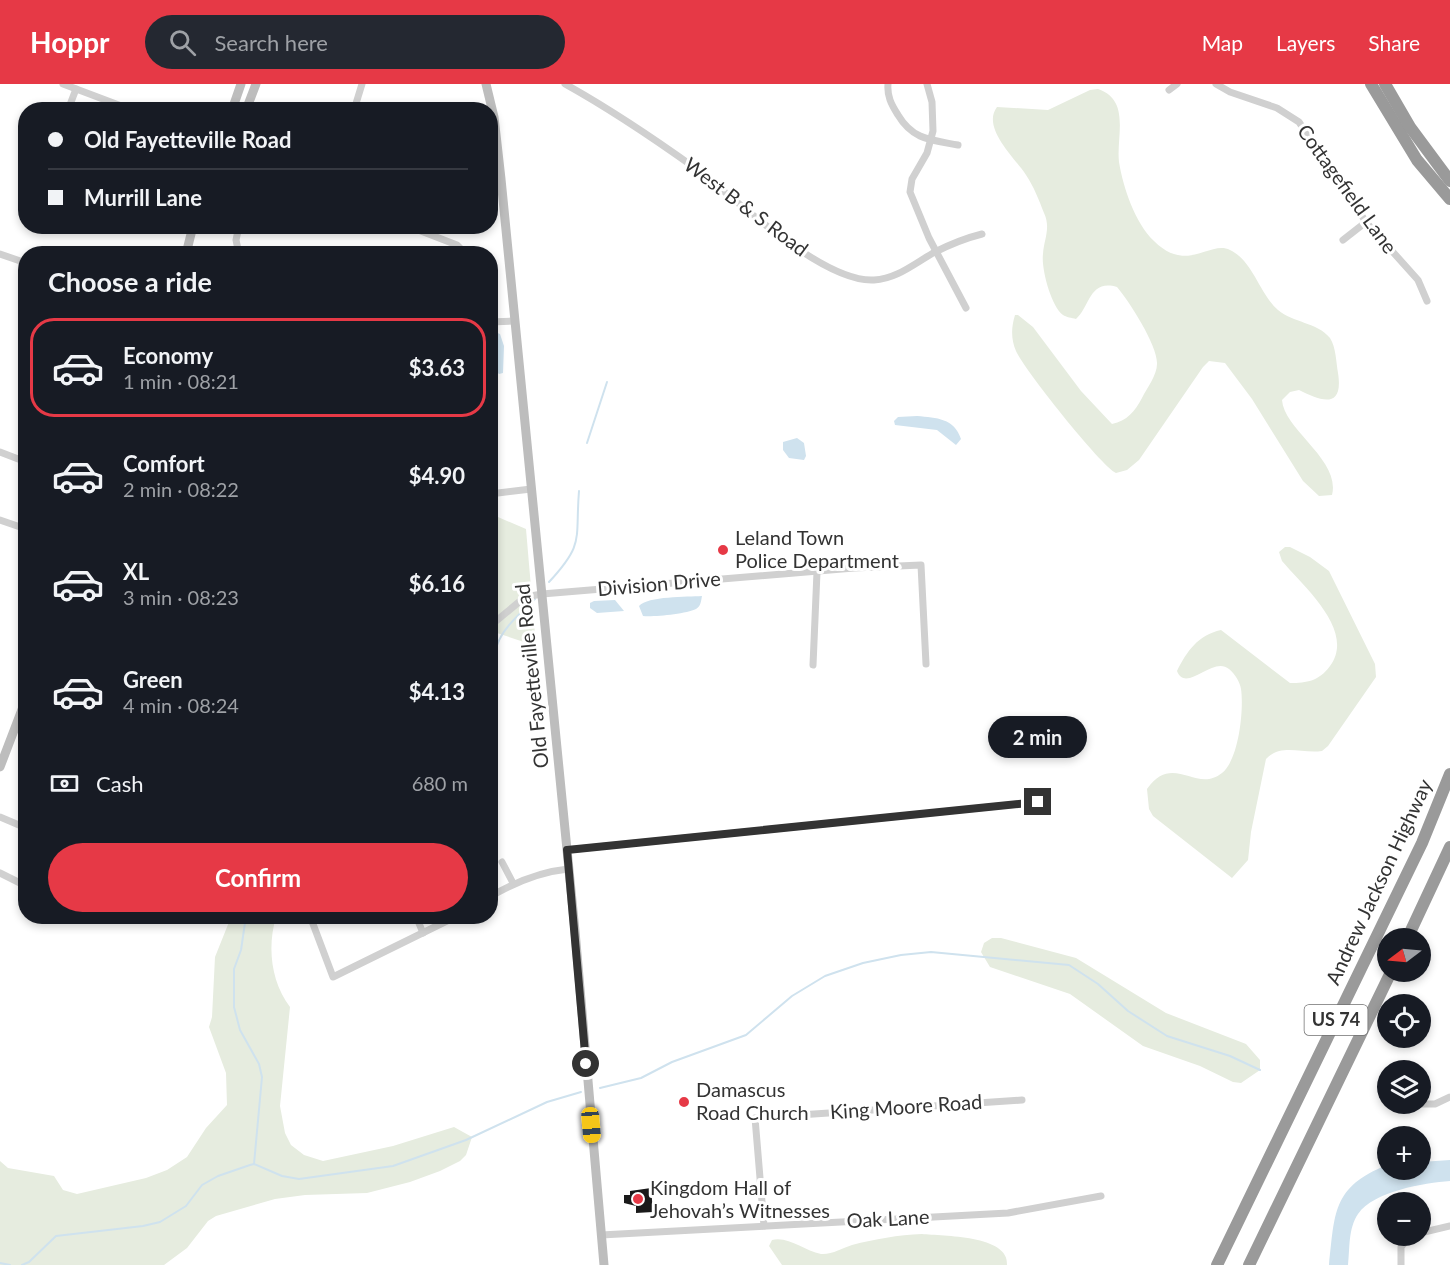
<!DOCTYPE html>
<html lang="en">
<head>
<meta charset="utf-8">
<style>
	body { margin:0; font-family:Lato,sans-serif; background:#242831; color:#f1f3f6; height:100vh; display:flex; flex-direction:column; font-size:22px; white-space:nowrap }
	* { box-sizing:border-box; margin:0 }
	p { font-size:20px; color:#9ea1a6 }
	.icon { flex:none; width:33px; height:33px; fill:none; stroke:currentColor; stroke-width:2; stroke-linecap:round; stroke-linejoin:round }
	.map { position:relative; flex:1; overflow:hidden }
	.drawer { position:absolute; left:18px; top:162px; width:480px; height:678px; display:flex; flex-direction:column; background:#171b24; border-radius:24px; box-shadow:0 3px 9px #0003 }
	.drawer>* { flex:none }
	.hud { position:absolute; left:18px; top:18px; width:480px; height:132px; border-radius:24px; box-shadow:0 3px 9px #0003; display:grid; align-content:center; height:132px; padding:0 30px; background:#171b24 }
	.needle { width:39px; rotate:254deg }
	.tools { position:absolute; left:1377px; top:844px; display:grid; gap:12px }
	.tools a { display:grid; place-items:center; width:54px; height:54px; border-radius:50%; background:#171b24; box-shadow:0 3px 9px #0003; font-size:30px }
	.end { position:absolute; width:27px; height:27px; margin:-14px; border:8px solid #333; background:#fff; box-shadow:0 0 0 3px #fff }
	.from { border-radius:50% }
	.bubble { position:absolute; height:42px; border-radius:21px; background:#171b24; box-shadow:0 3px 9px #0003; font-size:20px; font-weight:700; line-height:42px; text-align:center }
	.car { position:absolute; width:18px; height:36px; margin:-18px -9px; border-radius:8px; box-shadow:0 0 4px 2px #0007; background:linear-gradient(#f5c518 24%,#345 0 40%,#f5c518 0 76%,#345 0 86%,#f5c518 0) }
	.hud b { display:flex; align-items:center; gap:21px; height:57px; font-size:22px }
	.hud b+b { border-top:2px solid #363941 }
	.hud i { width:15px; height:15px; background:#f1f3f6 }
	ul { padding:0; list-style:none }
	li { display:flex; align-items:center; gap:18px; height:99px; margin:0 12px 9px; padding:0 18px; border:3px solid transparent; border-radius:24px }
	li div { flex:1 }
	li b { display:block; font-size:22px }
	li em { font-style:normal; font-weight:700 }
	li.on { border-color:#e63946 }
	li>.icon { width:54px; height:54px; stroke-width:1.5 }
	h2 { padding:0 30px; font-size:27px; line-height:72px }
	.pay { display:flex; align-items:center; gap:15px; height:66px; padding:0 30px; font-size:22px }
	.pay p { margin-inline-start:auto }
	.cta { display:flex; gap:12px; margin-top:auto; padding:12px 30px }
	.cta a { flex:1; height:69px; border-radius:36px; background:#e63946; color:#fff; font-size:24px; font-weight:700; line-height:69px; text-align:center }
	header { display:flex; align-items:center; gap:36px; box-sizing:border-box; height:84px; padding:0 30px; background:#e63946; color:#fff }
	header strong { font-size:28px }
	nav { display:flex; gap:33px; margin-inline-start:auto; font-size:21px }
	.search { width:420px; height:54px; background:#242831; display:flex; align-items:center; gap:15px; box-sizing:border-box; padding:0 21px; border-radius:33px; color:#9ea1a6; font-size:22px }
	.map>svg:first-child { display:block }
	.green { fill:#e6ecdf }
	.water { fill:#cfe2ee }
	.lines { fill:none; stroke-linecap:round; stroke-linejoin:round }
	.stream { stroke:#cfe2ee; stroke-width:2 }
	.building { fill:#1a1a1a }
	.street { stroke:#d0d0d0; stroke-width:7 }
	.secondary { stroke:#bdbdbd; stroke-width:9 }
	.highway { stroke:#9a9a9a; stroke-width:12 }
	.route { stroke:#333; stroke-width:8 }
	.poi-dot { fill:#e63946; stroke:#fff; stroke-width:2 }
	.labels { text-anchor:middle; stroke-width:6; stroke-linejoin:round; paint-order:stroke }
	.shield { fill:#fff; stroke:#707070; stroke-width:1.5 }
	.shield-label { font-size:18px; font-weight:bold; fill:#333 }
	.street-label { font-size:20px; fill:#333; stroke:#fff }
	.poi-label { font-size:20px; fill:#333; stroke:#fff; text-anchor:start }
</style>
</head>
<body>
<header>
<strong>Hoppr</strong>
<div class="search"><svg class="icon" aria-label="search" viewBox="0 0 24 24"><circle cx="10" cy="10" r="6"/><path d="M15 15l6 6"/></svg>Search here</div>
<nav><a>Map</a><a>Layers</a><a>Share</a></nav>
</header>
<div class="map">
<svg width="1450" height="1181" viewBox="0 0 1450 1181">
	<rect width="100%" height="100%" fill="#fff"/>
	<g class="green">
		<path d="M1098,5C1131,16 1116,53 1119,78C1123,103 1135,139 1154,157C1187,190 1210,156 1230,166C1253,177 1259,209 1278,226C1293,239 1317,238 1330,254C1336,263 1336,278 1338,289C1344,327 1319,316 1299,306L1290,308L1282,316C1284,346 1341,376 1332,411L1319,412L1303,397L1252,315L1225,279L1209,277L1203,283L1139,376L1127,386L1116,389C1101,382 1023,284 1016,267C1011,255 1011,244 1015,231H1018L1033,243L1081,307L1112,340C1127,337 1135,327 1142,314C1147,304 1157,291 1157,280C1158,262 1129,217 1117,203C1089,195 1090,223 1076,235C1072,234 1066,233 1063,231C1051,222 1041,184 1043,170C1044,155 1051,144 1044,129C1039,116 1034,103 1026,91C1016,75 981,44 997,23L1048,26L1090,6Z"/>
		<polygon points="491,430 526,445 536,562 491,547"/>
		<path d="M1285,463H1290L1310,473L1329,487L1375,580L1376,593L1328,662L1322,667C1302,670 1281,659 1266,675L1251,748L1248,776L1232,794L1153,732L1149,725L1147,705C1173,668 1196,710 1222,689C1239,676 1244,625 1241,605C1240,598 1235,590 1229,585C1213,571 1186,610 1177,587C1187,567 1198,551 1221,546L1290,599C1307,599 1319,597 1330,582C1356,547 1304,503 1282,477L1279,468Z"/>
		<path d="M231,833H276C267,863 271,898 290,923L280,1022L285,1049L291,1061L304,1071L323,1077L393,1062L454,1043L472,1053L466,1071L460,1077L440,1087L410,1098L367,1109L305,1111L275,1115L216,1132L208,1137L187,1164L164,1181H0V1077L8,1084L54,1092L63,1106L77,1110L146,1094L167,1086L187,1073L206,1044L227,1021L226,989L209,943L212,933L215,873Z"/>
		<polygon points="992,854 1001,854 1076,874 1166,929 1246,960 1260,976 1260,986 1241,999 1233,998 1200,982 1143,962 1070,910 990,883 981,868 984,859"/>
		<path d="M922,1150C942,1152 1010,1151 1007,1181H782L769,1162L772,1156C789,1152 804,1167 821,1170C831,1171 843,1164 852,1161C875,1155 898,1151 922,1150Z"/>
	</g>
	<g class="water">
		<path d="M495,248L500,250L504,262L503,289L499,290C488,280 490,263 491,250Z"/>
		<path d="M917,332C937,334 954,334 961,355L956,361L937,346L895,341L894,337L898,333Z"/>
		<polygon points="797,354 804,359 806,372 804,376 789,374 783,366 783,358"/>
		<path d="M702,512C701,517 701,522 696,525C686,530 654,533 643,532L639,522C648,512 687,513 702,512Z"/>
		<polygon points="615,516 624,527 597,529 590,524 590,519 594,517"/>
		<path d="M1450,1076V1097C1424,1099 1374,1107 1358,1130C1348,1145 1350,1164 1348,1181H1329C1335,1129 1332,1103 1387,1081L1388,1086H1420L1421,1078Z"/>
	</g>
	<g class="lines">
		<g class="stream">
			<polyline points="587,359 607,298"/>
			<path d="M549,498C585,459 575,456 579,407"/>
			<path d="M490,609C494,555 496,552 535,515"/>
			<polyline points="246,832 241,866 234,885 234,923 240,946 259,980 262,993 254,1080"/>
			<polyline points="600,1004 641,994 672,978 746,951 792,912 825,892 863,879 901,871 931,868 1069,881 1098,900 1128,927 1167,952 1230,972 1260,986"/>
			<polyline points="0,1179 10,1181"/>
			<polyline points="22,1181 29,1178 56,1152 143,1142 160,1138 186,1122 202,1101 218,1092 250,1081 254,1080 282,1092 299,1095 393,1082 466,1056 547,1018 581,1008"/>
		</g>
	</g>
	<polygon class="building" points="651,1104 653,1128 636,1129 636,1122 624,1119 624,1111 630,1111 630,1107"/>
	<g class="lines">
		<g class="street">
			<polyline points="63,0 132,26"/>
			<path d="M565,0C610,25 653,54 695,84C736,115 823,199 874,196C897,195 915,179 935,168C949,161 966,154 982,150"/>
			<path d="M888,0C887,12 891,20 898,31C913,56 931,56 958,61"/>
			<polyline points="927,0 932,18 933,47 927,69 912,95 910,108 929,154 966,224"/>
			<polyline points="1216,0 1230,8 1277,24 1299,38 1366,138 1418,196 1427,217"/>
			<polyline points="1169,6 1177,0"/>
			<polyline points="68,26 76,5"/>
			<polyline points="354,26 362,0"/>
			<polyline points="239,142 236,156 239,170"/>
			<polyline points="408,142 457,161 466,170"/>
			<polyline points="1343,156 1366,138"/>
			<polyline points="0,170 26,179"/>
			<polyline points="490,238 514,237"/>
			<polyline points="0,368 26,378"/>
			<polyline points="490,410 531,405"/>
			<polyline points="0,436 26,445"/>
			<polyline points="490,542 525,513 542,510 854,484 921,481 926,580"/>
			<polyline points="813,581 817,488"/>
			<polyline points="0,733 26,744"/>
			<polyline points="567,766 1038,718"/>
			<polyline points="502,778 513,799"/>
			<polyline points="0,789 26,802"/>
			<path d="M490,813C515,798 539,788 568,785"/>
			<path d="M78,832C95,837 106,837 123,832"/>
			<polyline points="310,832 333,893 457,832"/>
			<polyline points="416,832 423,849"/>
			<polyline points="1420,1020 1435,1020 1450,1013"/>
			<polyline points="764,1142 755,1034 1022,1016"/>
			<polyline points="1420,1149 1450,1142"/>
			<polyline points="601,1151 1008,1129 1101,1112"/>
			<polyline points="1401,1181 1401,1163 1411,1152"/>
		</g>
		<g class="secondary">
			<polyline points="486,0 494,33 501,95 575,847 604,1181"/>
			<polyline points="232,26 241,0"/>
			<polyline points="246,26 256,0"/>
			<polyline points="186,170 193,142"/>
			<polyline points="0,683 26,615"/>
		</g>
		<g class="highway">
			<polyline points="1371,0 1417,76 1450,115"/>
			<polyline points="1385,0 1410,43 1450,97"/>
			<polyline points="1407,855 1450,763"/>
			<polyline points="1217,1181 1422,759 1450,690"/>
			<polyline points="1249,1181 1391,888"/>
		</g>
	</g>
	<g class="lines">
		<polyline class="route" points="586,980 567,766 1038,718"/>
	</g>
	<g class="poi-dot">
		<circle cx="723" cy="466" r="6"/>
		<circle cx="684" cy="1018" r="6"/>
		<circle cx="638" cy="1115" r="6"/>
	</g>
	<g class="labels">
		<rect class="shield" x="1304.5" y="921" width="63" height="30" rx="4.5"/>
		<g class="shield-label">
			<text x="1336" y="942">US 74</text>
		</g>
		<g class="street-label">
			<text transform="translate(1347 105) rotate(54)" y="7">Cottagefield Lane</text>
			<text transform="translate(746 123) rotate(37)" y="7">West B &amp; S Road</text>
			<text transform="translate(659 500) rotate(-5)" y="7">Division Drive</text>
			<text transform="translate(532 592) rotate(-96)" y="7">Old Fayetteville Road</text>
			<text transform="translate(1379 798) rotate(-65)" y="7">Andrew Jackson Highway</text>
			<text transform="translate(906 1023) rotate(-4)" y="7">King Moore Road</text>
			<text transform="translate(888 1135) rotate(-3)" y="7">Oak Lane</text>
		</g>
		<g class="poi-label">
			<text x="735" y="461">Leland Town<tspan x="735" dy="23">Police Department</tspan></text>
			<text x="696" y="1013">Damascus<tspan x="696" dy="23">Road Church</tspan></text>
			<text x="650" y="1111">Kingdom Hall of<tspan x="650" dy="23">Jehovah’s Witnesses</tspan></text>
		</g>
	</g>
</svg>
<div class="tools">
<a><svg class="needle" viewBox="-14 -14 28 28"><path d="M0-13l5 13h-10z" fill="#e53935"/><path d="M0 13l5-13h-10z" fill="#9ea1a6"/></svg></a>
<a><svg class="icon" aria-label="locate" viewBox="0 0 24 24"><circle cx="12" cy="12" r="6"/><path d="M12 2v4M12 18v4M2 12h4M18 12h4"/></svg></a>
<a><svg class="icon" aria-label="layers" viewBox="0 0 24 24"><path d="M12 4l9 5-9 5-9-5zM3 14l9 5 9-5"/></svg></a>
<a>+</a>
<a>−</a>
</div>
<i class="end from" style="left:586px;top:980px"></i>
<i class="end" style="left:1038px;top:718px"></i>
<div class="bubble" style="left:988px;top:632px;width:99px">2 min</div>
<i class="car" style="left:591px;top:1041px;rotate:175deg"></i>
<div class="hud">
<b><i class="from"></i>Old Fayetteville Road</b>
<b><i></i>Murrill Lane</b>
</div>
<section class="drawer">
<h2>Choose a ride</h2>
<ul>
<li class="on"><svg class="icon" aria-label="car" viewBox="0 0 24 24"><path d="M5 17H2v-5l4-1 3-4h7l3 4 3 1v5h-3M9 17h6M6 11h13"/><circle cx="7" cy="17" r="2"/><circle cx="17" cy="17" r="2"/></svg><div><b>Economy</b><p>1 min · 08:21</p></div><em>$3.63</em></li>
<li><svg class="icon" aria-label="car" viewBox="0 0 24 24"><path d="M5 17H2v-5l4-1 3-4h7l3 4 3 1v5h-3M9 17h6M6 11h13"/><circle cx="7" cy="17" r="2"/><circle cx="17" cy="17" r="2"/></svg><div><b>Comfort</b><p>2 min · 08:22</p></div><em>$4.90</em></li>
<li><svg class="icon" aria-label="car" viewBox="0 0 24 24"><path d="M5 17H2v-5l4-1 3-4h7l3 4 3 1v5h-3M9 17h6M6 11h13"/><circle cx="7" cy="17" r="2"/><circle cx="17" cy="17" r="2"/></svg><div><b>XL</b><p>3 min · 08:23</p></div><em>$6.16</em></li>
<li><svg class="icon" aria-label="car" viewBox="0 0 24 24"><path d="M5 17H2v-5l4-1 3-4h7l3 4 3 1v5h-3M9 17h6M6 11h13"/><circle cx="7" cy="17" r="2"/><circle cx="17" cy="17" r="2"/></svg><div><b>Green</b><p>4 min · 08:24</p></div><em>$4.13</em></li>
</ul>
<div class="pay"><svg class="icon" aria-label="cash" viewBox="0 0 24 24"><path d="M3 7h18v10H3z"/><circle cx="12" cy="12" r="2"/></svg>Cash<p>680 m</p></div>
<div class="cta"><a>Confirm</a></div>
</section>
</div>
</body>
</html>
